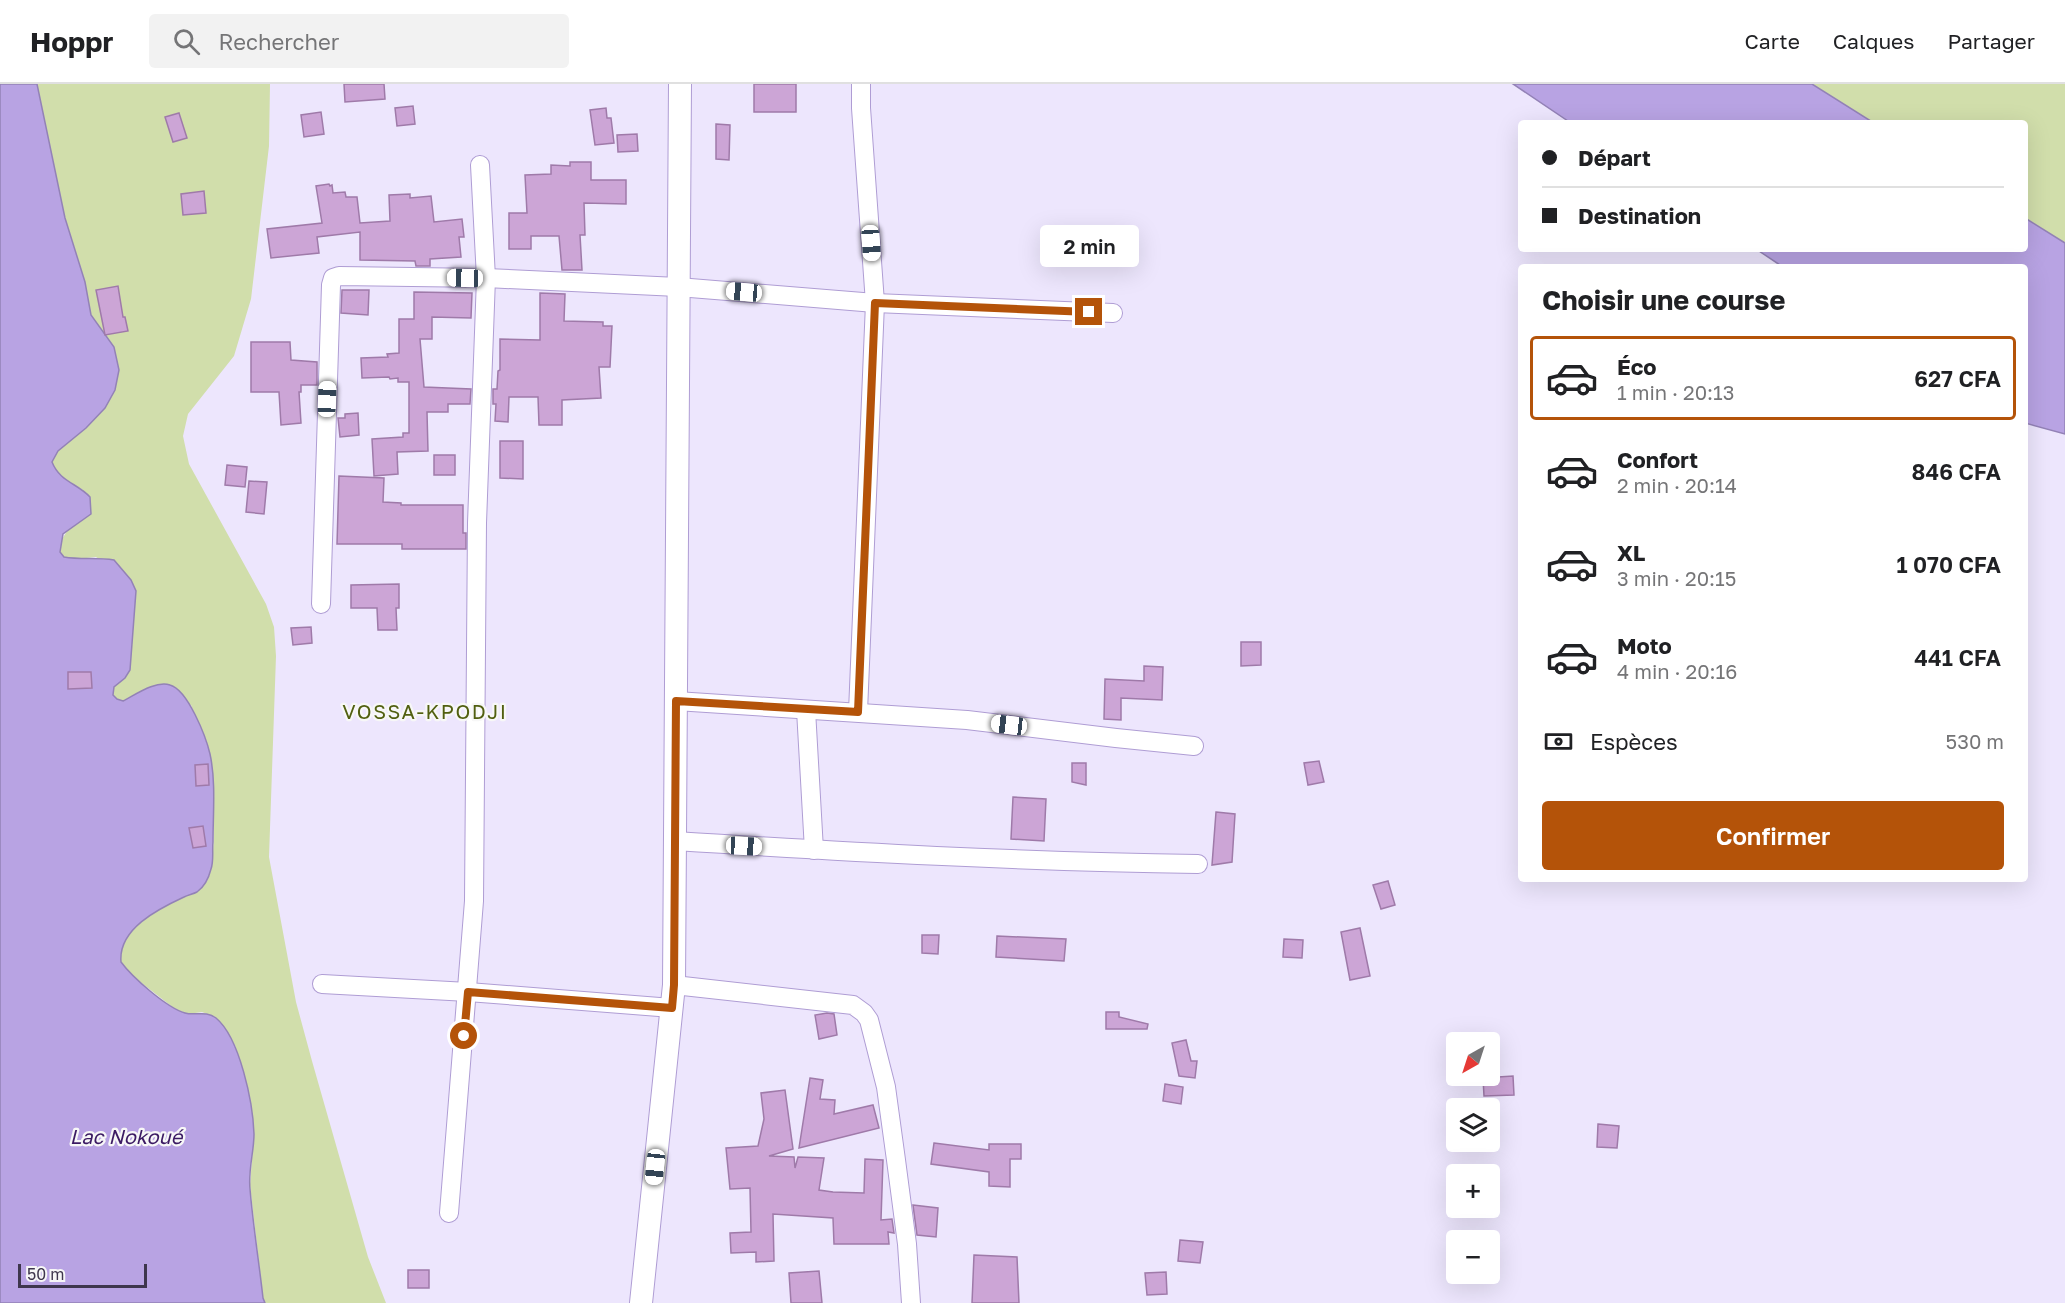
<!DOCTYPE html>
<html lang="fr">
<head>
<meta charset="utf-8">
<style>
	body { margin:0; font-family:"Golos Text",sans-serif; background:#f2f2f2; color:#202124; height:100vh; display:flex; flex-direction:column; font-size:22px; white-space:nowrap }
	* { box-sizing:border-box; margin:0 }
	p { font-size:20px; color:#757577 }
	.icon { flex:none; width:33px; height:33px; fill:none; stroke:currentColor; stroke-width:2; stroke-linecap:round; stroke-linejoin:round }
	.map { position:relative; flex:1; overflow:hidden }
	.sheet { position:absolute; left:1518px; top:180px; width:510px; height:618px; display:flex; flex-direction:column; background:#fff; border-radius:6px; box-shadow:0 6px 24px #0002 }
	.sheet>* { flex:none }
	.top-card { position:absolute; left:1518px; top:36px; width:510px; height:132px; border-radius:6px; box-shadow:0 6px 24px #0002; display:grid; align-content:center; height:132px; padding:0 24px; background:#fff }
	.needle { width:39px; rotate:219deg }
	.controls { position:absolute; left:1446px; top:948px; display:grid; gap:12px }
	.controls a { display:grid; place-items:center; width:54px; height:54px; border-radius:6px; background:#fff; box-shadow:0 6px 24px #0002; font-size:30px }
	.scale { position:absolute; left:18px; bottom:15px; width:129px; box-sizing:border-box; padding-left:6px; border:3px solid #3e364d; border-top:0; font-size:16px; line-height:21px; white-space:nowrap; color:#3e364d; -webkit-text-stroke:4px #f7f7f7; paint-order:stroke }
	.end { position:absolute; width:27px; height:27px; margin:-14px; border:8px solid #b45309; background:#fff; box-shadow:0 0 0 3px #fff }
	.from { border-radius:50% }
	.bubble { position:absolute; height:42px; border-radius:6px; background:#fff; box-shadow:0 6px 24px #0002; font-size:20px; font-weight:600; line-height:42px; text-align:center }
	.car { position:absolute; width:18px; height:36px; margin:-18px -9px; border-radius:8px; box-shadow:0 0 4px 2px #0007; background:linear-gradient(#fff 24%,#345 0 40%,#fff 0 76%,#345 0 86%,#fff 0) }
	.top-card b { display:flex; align-items:center; gap:21px; height:57px; font-size:22px }
	.top-card b+b { border-top:2px solid #e0e0e0 }
	.top-card i { width:15px; height:15px; background:#202124 }
	ul { padding:0; list-style:none }
	li { display:flex; align-items:center; gap:18px; height:84px; margin:0 12px 9px; padding:0 12px; border:3px solid transparent; border-radius:6px }
	li div { flex:1 }
	li b { display:block; font-size:22px }
	li em { font-style:normal; font-weight:600 }
	li.current { border-color:#b45309 }
	li>.icon { width:54px; height:54px; stroke-width:1.5 }
	h2 { padding:0 24px; font-size:27px; line-height:72px }
	.pay { display:flex; align-items:center; gap:15px; height:66px; padding:0 24px; font-size:22px }
	.pay p { margin-inline-start:auto }
	.button { display:flex; gap:12px; margin-top:auto; padding:12px 24px }
	.button a { flex:1; height:69px; border-radius:6px; background:#b45309; color:#fff; font-size:24px; font-weight:600; line-height:69px; text-align:center }
	header { display:flex; align-items:center; gap:36px; box-sizing:border-box; height:84px; padding:0 30px; background:#fff; border-bottom:2px solid #e0e0e0 }
	header strong { font-size:28px }
	nav { display:flex; gap:33px; margin-inline-start:auto; font-size:21px }
	.search { width:420px; height:54px; background:#f2f2f2; display:flex; align-items:center; gap:15px; box-sizing:border-box; padding:0 21px; border-radius:6px; color:#757577; font-size:22px }
	.map>svg:first-child { display:block }
	.green { fill:#d1deab }
	.water { fill:#b8a3e3; stroke:#9382b6; stroke-width:1.5 }
	.building { fill:#cca5d6; stroke:#9f7aa9; stroke-width:1.5 }
	.lines { fill:none; stroke-linecap:round; stroke-linejoin:round }
	.minor-casing { stroke:#af9dd4; stroke-width:20 }
	.tertiary-casing { stroke:#af9dd4; stroke-width:24 }
	.minor { stroke:#fff; stroke-width:18 }
	.tertiary { stroke:#fff; stroke-width:22 }
	.route { stroke:#b45309; stroke-width:8 }
	.labels { text-anchor:middle; stroke-width:4.5; stroke-linejoin:round; paint-order:stroke }
	.neighbourhood-label { font-size:20px; letter-spacing:1.5px; fill:#515f10; stroke:#f7f7f7 }
	.water-label { font-size:20px; font-style:italic; fill:#3b1a63; stroke:#f7f7f7 }
</style>
</head>
<body>
<header>
<strong>Hoppr</strong>
<div class="search"><svg class="icon" aria-label="search" viewBox="0 0 24 24"><circle cx="10" cy="10" r="6"/><path d="M15 15l6 6"/></svg>Rechercher</div>
<nav><a>Carte</a><a>Calques</a><a>Partager</a></nav>
</header>
<div class="map">
<svg width="2065" height="1219" viewBox="0 0 2065 1219">
	<rect width="100%" height="100%" fill="#ede6fd"/>
	<g class="green">
		<path d="M37,0H270L269,62L251,215L234,272L188,330L183,352L189,380L266,520L274,543L276,572L269,773L296,918L312,977L368,1173L386,1219H265L263,1214L250,1101L254,1049L247,1008L235,961L215,933L202,928L188,930L175,925L130,890L121,878C118,845 158,826 183,813C194,807 202,806 208,795C217,776 214,695 210,672C208,655 197,637 191,621L132,613L123,617L117,616L113,611V603L125,594L130,585L136,507L131,496L96,473L77,475L64,473L60,468L61,457L67,447L83,406L59,392L52,378L58,367L86,344L114,263L91,231L85,198L65,134Z"/>
		<polygon points="1812,0 2065,0 2065,159 2025,134 2025,39 1874,39"/>
	</g>
	<g class="water">
		<path d="M0,0H37L65,134L85,198L91,231L114,263L119,286L115,306L105,324L86,344L58,367L52,378C60,398 77,399 90,413L91,430L63,450L60,468L64,473C81,476 97,473 114,476L131,496L136,507L130,586L125,594L114,603L113,611L117,615L123,617C135,611 156,596 170,601C188,606 206,653 210,670C216,697 213,730 213,758C212,766 214,777 211,785C209,793 204,803 197,808C193,810 188,811 184,813C158,825 118,845 121,878C132,893 167,924 185,929C195,932 206,926 216,934C240,954 253,1019 254,1050C254,1068 248,1086 250,1105C253,1141 259,1178 263,1214L265,1219H0Z"/>
		<polygon points="1513,0 1812,0 1874,39 1571,39"/>
		<polygon points="2025,134 2065,159 2065,350 2025,339 2025,183 1783,183 1756,165 2025,165"/>
	</g>
	<g class="building">
		<polygon points="344,0 384,0 385,15 345,18"/>
		<rect x="754" y="0" width="42" height="28"/>
		<polygon points="413,22 415,40 397,42 395,24"/>
		<polygon points="606,24 607,34 611,34 614,59 595,61 590,26"/>
		<polygon points="321,28 324,50 304,53 301,31"/>
		<polygon points="179,29 187,54 173,58 165,33"/>
		<polygon points="716,40 730,41 729,76 716,75"/>
		<polygon points="637,50 638,67 618,68 617,51"/>
		<polygon points="570,78 591,78 591,96 626,96 626,120 584,119 585,151 580,151 582,186 562,186 559,152 531,152 531,165 509,165 509,129 527,129 525,91 551,90 551,81 570,82"/>
		<polygon points="329,100 330,102 332,101 333,109 345,108 346,113 357,113 360,139 390,137 389,111 410,110 410,114 431,112 434,138 462,135 464,153 459,153 461,173 430,175 430,182 416,182 415,177 360,176 360,148 317,153 319,169 271,174 267,145 322,139 316,102"/>
		<polygon points="204,107 206,129 183,131 181,110"/>
		<polygon points="118,202 123,233 125,233 128,247 105,251 96,206"/>
		<polygon points="342,206 369,206 368,231 341,229"/>
		<polygon points="414,208 472,209 471,234 432,233 432,255 420,255 424,303 471,305 470,320 448,320 448,328 427,328 428,367 397,368 398,390 374,392 372,355 403,353 403,349 409,349 409,298 398,298 398,294 390,295 389,293 362,294 361,274 388,273 387,270 399,269 399,235 414,235"/>
		<polygon points="540,209 565,210 564,237 603,238 603,242 612,242 610,283 599,283 601,314 562,316 562,341 539,341 538,313 509,313 508,338 495,337 496,320 493,320 493,305 497,305 498,287 500,286 500,255 540,256"/>
		<polygon points="251,258 290,258 291,276 317,278 317,301 301,301 301,308 299,308 301,339 281,341 279,308 251,308"/>
		<polygon points="358,329 359,351 340,353 338,334 345,334 345,330"/>
		<polygon points="500,357 523,357 523,395 500,394"/>
		<rect x="434" y="371" width="21" height="20"/>
		<polygon points="227,381 247,383 245,403 225,401"/>
		<polygon points="339,392 384,394 383,418 401,419 401,421 463,421 463,449 466,449 466,465 402,465 402,460 337,460"/>
		<polygon points="249,397 267,398 264,430 246,428"/>
		<polygon points="399,500 399,524 396,524 397,546 378,546 377,524 351,524 351,501"/>
		<polygon points="311,543 312,559 293,561 291,544"/>
		<polygon points="1241,558 1261,558 1261,581 1241,582"/>
		<polygon points="1144,582 1163,583 1162,616 1121,614 1121,636 1104,635 1105,595 1144,597"/>
		<polygon points="68,588 91,588 92,604 68,605"/>
		<polygon points="1319,677 1324,698 1308,701 1304,679"/>
		<polygon points="1072,679 1086,679 1086,701 1072,698"/>
		<polygon points="208,680 209,701 196,702 195,681"/>
		<polygon points="1013,713 1046,715 1044,757 1011,755"/>
		<polygon points="1216,728 1235,730 1232,778 1212,781"/>
		<polygon points="203,742 206,762 193,764 189,744"/>
		<polygon points="1388,797 1395,821 1381,825 1373,801"/>
		<polygon points="1360,844 1370,892 1350,896 1341,848"/>
		<polygon points="922,851 939,851 938,870 922,869"/>
		<polygon points="997,852 1066,855 1064,877 996,873"/>
		<polygon points="1284,855 1303,856 1302,874 1283,873"/>
		<polygon points="1106,928 1119,928 1119,933 1148,940 1147,945 1106,945"/>
		<polygon points="827,929 834,930 837,951 819,955 815,931"/>
		<polygon points="1186,956 1191,977 1197,977 1195,994 1179,992 1172,959"/>
		<polygon points="1513,992 1514,1011 1484,1012 1483,994"/>
		<polygon points="810,994 823,996 820,1015 835,1016 834,1030 873,1021 879,1044 799,1064"/>
		<polygon points="1165,1000 1183,1003 1181,1020 1163,1017"/>
		<polygon points="785,1006 793,1065 769,1072 794,1073 795,1084 798,1073 824,1074 819,1106 833,1108 864,1109 865,1075 883,1076 881,1136 892,1135 894,1149 888,1148 889,1160 834,1160 833,1134 773,1130 774,1177 756,1178 756,1168 731,1169 730,1149 751,1148 750,1104 730,1105 726,1064 758,1062 764,1035 761,1009"/>
		<polygon points="1598,1040 1619,1042 1617,1064 1597,1063"/>
		<polygon points="934,1059 989,1066 989,1060 1021,1060 1021,1075 1010,1075 1010,1103 989,1102 989,1088 931,1080"/>
		<polygon points="913,1121 938,1124 936,1153 917,1151"/>
		<polygon points="1180,1156 1203,1158 1200,1179 1178,1177"/>
		<polygon points="974,1171 1017,1173 1019,1219 972,1219"/>
		<rect x="408" y="1186" width="21" height="18"/>
		<polygon points="819,1187 822,1219 791,1219 789,1189"/>
		<polygon points="1166,1188 1167,1210 1147,1211 1145,1189"/>
	</g>
	<g class="lines">
		<defs>
			<g id="minor">
				<polyline points="321,520 331,201 333,194 339,192 486,194 678,203 875,219 1113,229"/>
				<polyline points="676,617 967,636 1116,654 1194,662"/>
				<polyline points="806,626 814,766"/>
				<polyline points="858,628 875,219 861,24 861,0"/>
				<path d="M675,757C849,768 1024,778 1198,780"/>
				<polyline points="322,900 468,908 672,924"/>
				<polyline points="674,901 853,921 864,929 869,936 886,1003 896,1076 907,1160 911,1219"/>
				<polyline points="449,1129 474,817 477,439 486,194 480,81"/>
			</g>
			<polyline id="tertiary" points="641,1219 674,901 680,0"/>
		</defs>
		<use href="#minor" class="minor-casing"/>
		<use href="#tertiary" class="tertiary-casing"/>
		<use href="#minor" class="minor"/>
		<use href="#tertiary" class="tertiary"/>
	</g>
	<g class="lines">
		<polyline class="route" points="464,952 468,908 672,924 674,901 676,617 858,628 875,219 1089,228"/>
	</g>
	<g class="labels">
		<g class="neighbourhood-label">
			<text x="425" y="635">VOSSA-KPODJI</text>
		</g>
		<g class="water-label">
			<text x="126" y="1060">Lac Nokoué</text>
		</g>
	</g>
</svg>
<div class="controls">
<a><svg class="needle" viewBox="-14 -14 28 28"><path d="M0-13l5 13h-10z" fill="#e53935"/><path d="M0 13l5-13h-10z" fill="#757577"/></svg></a>
<a><svg class="icon" aria-label="layers" viewBox="0 0 24 24"><path d="M12 4l9 5-9 5-9-5zM3 14l9 5 9-5"/></svg></a>
<a>+</a>
<a>−</a>
</div>
<div class="scale">50 m</div>
<i class="end from" style="left:464px;top:952px"></i>
<i class="end" style="left:1089px;top:228px"></i>
<div class="bubble" style="left:1040px;top:141px;width:99px">2 min</div>
<i class="car" style="left:871px;top:159px;rotate:176deg"></i>
<i class="car" style="left:465px;top:194px;rotate:271deg"></i>
<i class="car" style="left:744px;top:208px;rotate:275deg"></i>
<i class="car" style="left:327px;top:315px;rotate:2deg"></i>
<i class="car" style="left:1009px;top:641px;rotate:277deg"></i>
<i class="car" style="left:744px;top:762px;rotate:93deg"></i>
<i class="car" style="left:655px;top:1083px;rotate:186deg"></i>
<div class="top-card">
<b><i class="from"></i>Départ</b>
<b><i></i>Destination</b>
</div>
<section class="sheet">
<h2>Choisir une course</h2>
<ul>
<li class="current"><svg class="icon" aria-label="car" viewBox="0 0 24 24"><path d="M5 17H2v-5l4-1 3-4h7l3 4 3 1v5h-3M9 17h6M6 11h13"/><circle cx="7" cy="17" r="2"/><circle cx="17" cy="17" r="2"/></svg><div><b>Éco</b><p>1 min · 20:13</p></div><em>627 CFA</em></li>
<li><svg class="icon" aria-label="car" viewBox="0 0 24 24"><path d="M5 17H2v-5l4-1 3-4h7l3 4 3 1v5h-3M9 17h6M6 11h13"/><circle cx="7" cy="17" r="2"/><circle cx="17" cy="17" r="2"/></svg><div><b>Confort</b><p>2 min · 20:14</p></div><em>846 CFA</em></li>
<li><svg class="icon" aria-label="car" viewBox="0 0 24 24"><path d="M5 17H2v-5l4-1 3-4h7l3 4 3 1v5h-3M9 17h6M6 11h13"/><circle cx="7" cy="17" r="2"/><circle cx="17" cy="17" r="2"/></svg><div><b>XL</b><p>3 min · 20:15</p></div><em>1 070 CFA</em></li>
<li><svg class="icon" aria-label="car" viewBox="0 0 24 24"><path d="M5 17H2v-5l4-1 3-4h7l3 4 3 1v5h-3M9 17h6M6 11h13"/><circle cx="7" cy="17" r="2"/><circle cx="17" cy="17" r="2"/></svg><div><b>Moto</b><p>4 min · 20:16</p></div><em>441 CFA</em></li>
</ul>
<div class="pay"><svg class="icon" aria-label="cash" viewBox="0 0 24 24"><path d="M3 7h18v10H3z"/><circle cx="12" cy="12" r="2"/></svg>Espèces<p>530 m</p></div>
<div class="button"><a>Confirmer</a></div>
</section>
</div>
</body>
</html>
